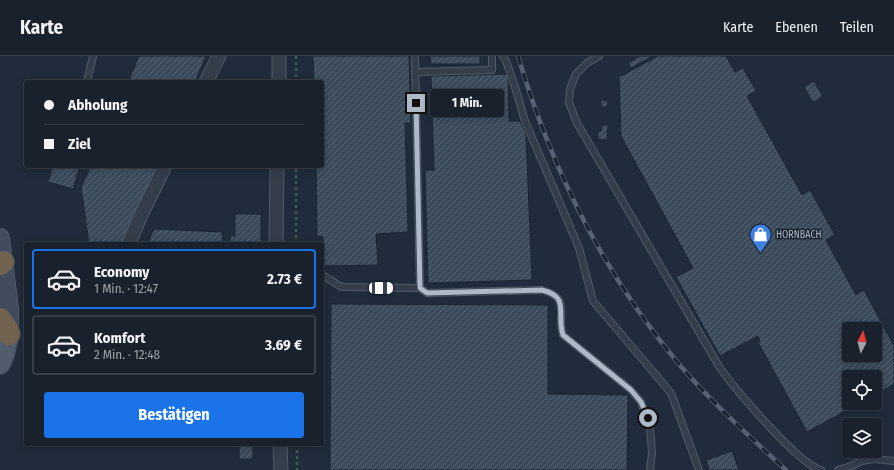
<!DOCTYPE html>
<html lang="de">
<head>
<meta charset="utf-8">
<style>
	body { margin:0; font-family:"Fira Sans Condensed",sans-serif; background:#252e38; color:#f1f3f6; height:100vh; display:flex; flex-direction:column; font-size:15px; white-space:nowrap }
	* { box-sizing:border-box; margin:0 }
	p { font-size:13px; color:#9fa3a9 }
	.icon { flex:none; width:22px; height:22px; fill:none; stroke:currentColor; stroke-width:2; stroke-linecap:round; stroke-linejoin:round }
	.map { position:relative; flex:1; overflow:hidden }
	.side { position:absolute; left:24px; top:186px; width:300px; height:204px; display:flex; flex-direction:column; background:#18212c; border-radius:4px; box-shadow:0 2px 10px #0003,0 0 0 1px #363e48 }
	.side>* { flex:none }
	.guide { position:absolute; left:24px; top:24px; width:300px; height:88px; border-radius:4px; box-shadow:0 2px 10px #0003,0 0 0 1px #363e48; display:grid; align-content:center; height:88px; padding:0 20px; background:#18212c }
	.needle { width:26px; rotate:6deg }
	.controls { position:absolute; left:842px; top:266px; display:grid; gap:8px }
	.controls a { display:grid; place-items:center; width:40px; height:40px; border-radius:4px; background:#18212c; box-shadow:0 2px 10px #0003,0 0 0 1px #363e48; font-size:20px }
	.end { position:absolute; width:18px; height:18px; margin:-9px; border:5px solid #aeb9c7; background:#111; box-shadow:0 0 0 2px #111 }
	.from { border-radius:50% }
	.bubble { position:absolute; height:28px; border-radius:4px; background:#18212c; box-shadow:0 2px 10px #0003,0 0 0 1px #363e48; font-size:13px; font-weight:700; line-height:28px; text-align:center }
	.car { position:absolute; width:12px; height:24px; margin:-12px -6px; border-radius:5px; box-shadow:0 0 3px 1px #0007; background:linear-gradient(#fff 24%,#345 0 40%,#fff 0 76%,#345 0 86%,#fff 0) }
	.guide b { display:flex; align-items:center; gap:14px; height:38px; font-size:15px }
	.guide b+b { border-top:1px solid #363e48 }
	.guide i { width:10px; height:10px; background:#f1f3f6 }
	ul { padding:7px 0 0; list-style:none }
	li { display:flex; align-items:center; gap:12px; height:60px; margin:0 8px 6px; padding:0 12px; border:2px solid #363e48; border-radius:4px }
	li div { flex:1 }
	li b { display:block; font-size:15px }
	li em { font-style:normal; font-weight:700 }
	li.on { border-color:#1a73e8 }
	li>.icon { width:36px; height:36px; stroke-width:1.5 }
	.cta { display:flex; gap:8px; margin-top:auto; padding:8px 20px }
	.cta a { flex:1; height:46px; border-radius:4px; background:#1a73e8; color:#fff; font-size:16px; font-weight:700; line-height:46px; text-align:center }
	header { display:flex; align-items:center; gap:24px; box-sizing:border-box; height:56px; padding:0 20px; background:#18212c; border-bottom:1px solid #363e48 }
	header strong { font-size:19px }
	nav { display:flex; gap:22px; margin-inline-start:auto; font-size:14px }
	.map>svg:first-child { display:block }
	.building { fill:url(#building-hatch); stroke:#1b2532; fill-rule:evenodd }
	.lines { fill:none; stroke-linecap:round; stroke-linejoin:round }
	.lane-casing { stroke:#515c69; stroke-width:8 }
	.street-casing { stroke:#515c69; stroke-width:15 }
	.secondary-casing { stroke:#515c69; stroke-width:20 }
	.primary-casing { stroke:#3d4754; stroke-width:22 }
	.highway-casing { stroke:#3e4956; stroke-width:24 }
	.path { stroke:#405759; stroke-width:2.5; stroke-dasharray:3 3; stroke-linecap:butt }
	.lane { stroke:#343e4b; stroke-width:6 }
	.street { stroke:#343e4b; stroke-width:13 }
	.secondary { stroke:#414d5f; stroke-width:18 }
	.primary { stroke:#515d6c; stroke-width:20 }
	.highway { stroke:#726350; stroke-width:22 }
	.rail-casing { stroke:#556273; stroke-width:4.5 }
	.rail { stroke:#192330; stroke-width:3; stroke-dasharray:9; stroke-linecap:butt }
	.route { stroke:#aeb9c7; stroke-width:5 }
	.labels { text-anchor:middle; stroke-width:3; stroke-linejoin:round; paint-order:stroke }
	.poi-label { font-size:10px; fill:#aeb9c7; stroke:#192330; text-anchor:start }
</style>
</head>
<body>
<header>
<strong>Karte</strong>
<nav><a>Karte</a><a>Ebenen</a><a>Teilen</a></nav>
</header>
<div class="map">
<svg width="894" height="414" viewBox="0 0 894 414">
	<defs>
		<pattern id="building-hatch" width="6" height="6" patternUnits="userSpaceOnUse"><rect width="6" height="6" fill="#3b4b5b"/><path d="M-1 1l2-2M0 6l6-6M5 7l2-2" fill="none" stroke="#556371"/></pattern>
	</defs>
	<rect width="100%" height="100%" fill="#202c3b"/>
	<g class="building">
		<polygon points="139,0 206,0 195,26 128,26"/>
		<polygon points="313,0 409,0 411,67 405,67 408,176 376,178 378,209 324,210 323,181 317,180 316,110 322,110 322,26 314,26"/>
		<polygon points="430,0 480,0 480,8 431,8"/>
		<polygon points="640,0 650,0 651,1 631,12 628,7"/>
		<path d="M658,0H726L735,16L743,12L756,35L747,40L802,139L810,134L835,179L826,184L856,239L864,234L894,290V328L875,339V321H849V347H860L807,376L758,286L760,285L758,280L720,300L676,221L693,212L621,80L619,21ZM849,273H875V299H849Z"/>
		<polygon points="508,18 509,65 520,65 526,78 532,224 428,227 425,114 434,114 431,20"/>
		<polygon points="814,25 822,39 821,42 814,46 812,45 804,31"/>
		<polygon points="601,44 608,45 607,51 601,51"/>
		<polygon points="602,69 608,69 607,84 598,83 598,75 601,75"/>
		<polygon points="53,110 80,110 73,133 48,126"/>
		<polygon points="91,110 158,110 124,188 89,188 81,131"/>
		<polygon points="235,158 261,158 261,188 230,188 230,180 235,180"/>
		<polygon points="154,173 222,176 223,188 147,188"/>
		<polygon points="331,248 548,249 548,338 628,339 627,414 330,414"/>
		<rect x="239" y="389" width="14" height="14"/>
		<polygon points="732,395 739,414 709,414 706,404"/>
	</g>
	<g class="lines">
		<defs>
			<g id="lane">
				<path d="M415,0L420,232L427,237L542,234C572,242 556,258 563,279L631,334L641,346L650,371L652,397L650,414"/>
				<polyline points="503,0 506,5 515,31 525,65 579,192 593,245 671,337 699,414"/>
				<path d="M599,0L587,7L576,18L570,33L569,47L577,67L720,312C736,334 798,408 821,414"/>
				<polyline points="415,16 492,14 492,0"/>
				<polyline points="87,26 93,0"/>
				<path d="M322,219C330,222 335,229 343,231L420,232"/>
				<polyline points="838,414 851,410 862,405 874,403 894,405"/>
			</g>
			<g id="street">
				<polyline points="206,26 219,0"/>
				<polyline points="279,26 279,0"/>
				<polyline points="129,188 139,163 165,110"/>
				<polyline points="276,188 277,110"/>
				<polyline points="280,388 281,414"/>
			</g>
			<polyline id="secondary" points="0,182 9,252 9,278"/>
			<polyline id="primary" points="0,308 4,299 9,278"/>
			<g id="highway">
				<polyline points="0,208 3,206"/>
				<polyline points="0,263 7,273 9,278"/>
			</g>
		</defs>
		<use href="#lane" class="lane-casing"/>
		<use href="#street" class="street-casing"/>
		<use href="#secondary" class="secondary-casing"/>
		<use href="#primary" class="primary-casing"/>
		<use href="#highway" class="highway-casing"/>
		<g class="path">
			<polyline points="296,0 296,26"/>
			<polyline points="296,188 296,110"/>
			<polyline points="297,388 297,414"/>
		</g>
		<use href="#lane" class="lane"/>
		<use href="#street" class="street"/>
		<use href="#secondary" class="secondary"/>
		<use href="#primary" class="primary"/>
		<use href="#highway" class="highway"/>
		<defs>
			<path id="rail" d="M518,0C551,111 604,218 678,307C711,346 749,380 786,414"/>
		</defs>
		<use href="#rail" class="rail-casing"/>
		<use href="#rail" class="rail"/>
	</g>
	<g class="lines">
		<path class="route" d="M416,47L420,232L427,237L542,234C571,241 556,258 563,279L631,334L641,346L648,362"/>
	</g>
	<defs>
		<symbol id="shop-pin" viewBox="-11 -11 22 30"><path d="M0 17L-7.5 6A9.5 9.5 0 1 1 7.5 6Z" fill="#3f7fe0" stroke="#192330"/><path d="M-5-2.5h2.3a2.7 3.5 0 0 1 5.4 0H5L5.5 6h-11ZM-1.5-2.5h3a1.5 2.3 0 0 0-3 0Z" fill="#fff"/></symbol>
	</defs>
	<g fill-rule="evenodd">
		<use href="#shop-pin" x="748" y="166" width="25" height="34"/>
	</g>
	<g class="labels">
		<g class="poi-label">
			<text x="776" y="182">HORNBACH</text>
		</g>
	</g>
</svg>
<div class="controls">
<a><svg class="needle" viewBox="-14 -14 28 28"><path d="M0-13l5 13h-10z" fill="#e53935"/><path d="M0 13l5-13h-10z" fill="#9fa3a9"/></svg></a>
<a><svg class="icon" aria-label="locate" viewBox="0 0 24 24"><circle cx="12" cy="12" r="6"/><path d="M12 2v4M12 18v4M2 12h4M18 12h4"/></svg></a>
<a><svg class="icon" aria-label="layers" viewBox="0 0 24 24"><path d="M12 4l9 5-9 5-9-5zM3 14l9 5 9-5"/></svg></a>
</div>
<i class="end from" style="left:648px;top:362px"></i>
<i class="end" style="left:416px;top:47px"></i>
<div class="bubble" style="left:430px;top:33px;width:74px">1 Min.</div>
<i class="car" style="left:381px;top:232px;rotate:90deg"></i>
<div class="guide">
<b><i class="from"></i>Abholung</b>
<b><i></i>Ziel</b>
</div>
<section class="side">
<ul>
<li class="on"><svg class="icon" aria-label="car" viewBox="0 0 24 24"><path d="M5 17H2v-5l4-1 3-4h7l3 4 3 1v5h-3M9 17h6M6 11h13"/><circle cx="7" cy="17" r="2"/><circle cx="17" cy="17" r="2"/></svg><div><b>Economy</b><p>1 Min. · 12:47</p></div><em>2.73 €</em></li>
<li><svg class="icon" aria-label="car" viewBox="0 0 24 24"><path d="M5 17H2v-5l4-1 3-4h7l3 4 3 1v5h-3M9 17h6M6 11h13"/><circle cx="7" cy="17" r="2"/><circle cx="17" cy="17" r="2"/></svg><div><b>Komfort</b><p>2 Min. · 12:48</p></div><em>3.69 €</em></li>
</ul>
<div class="cta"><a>Bestätigen</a></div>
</section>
</div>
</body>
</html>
